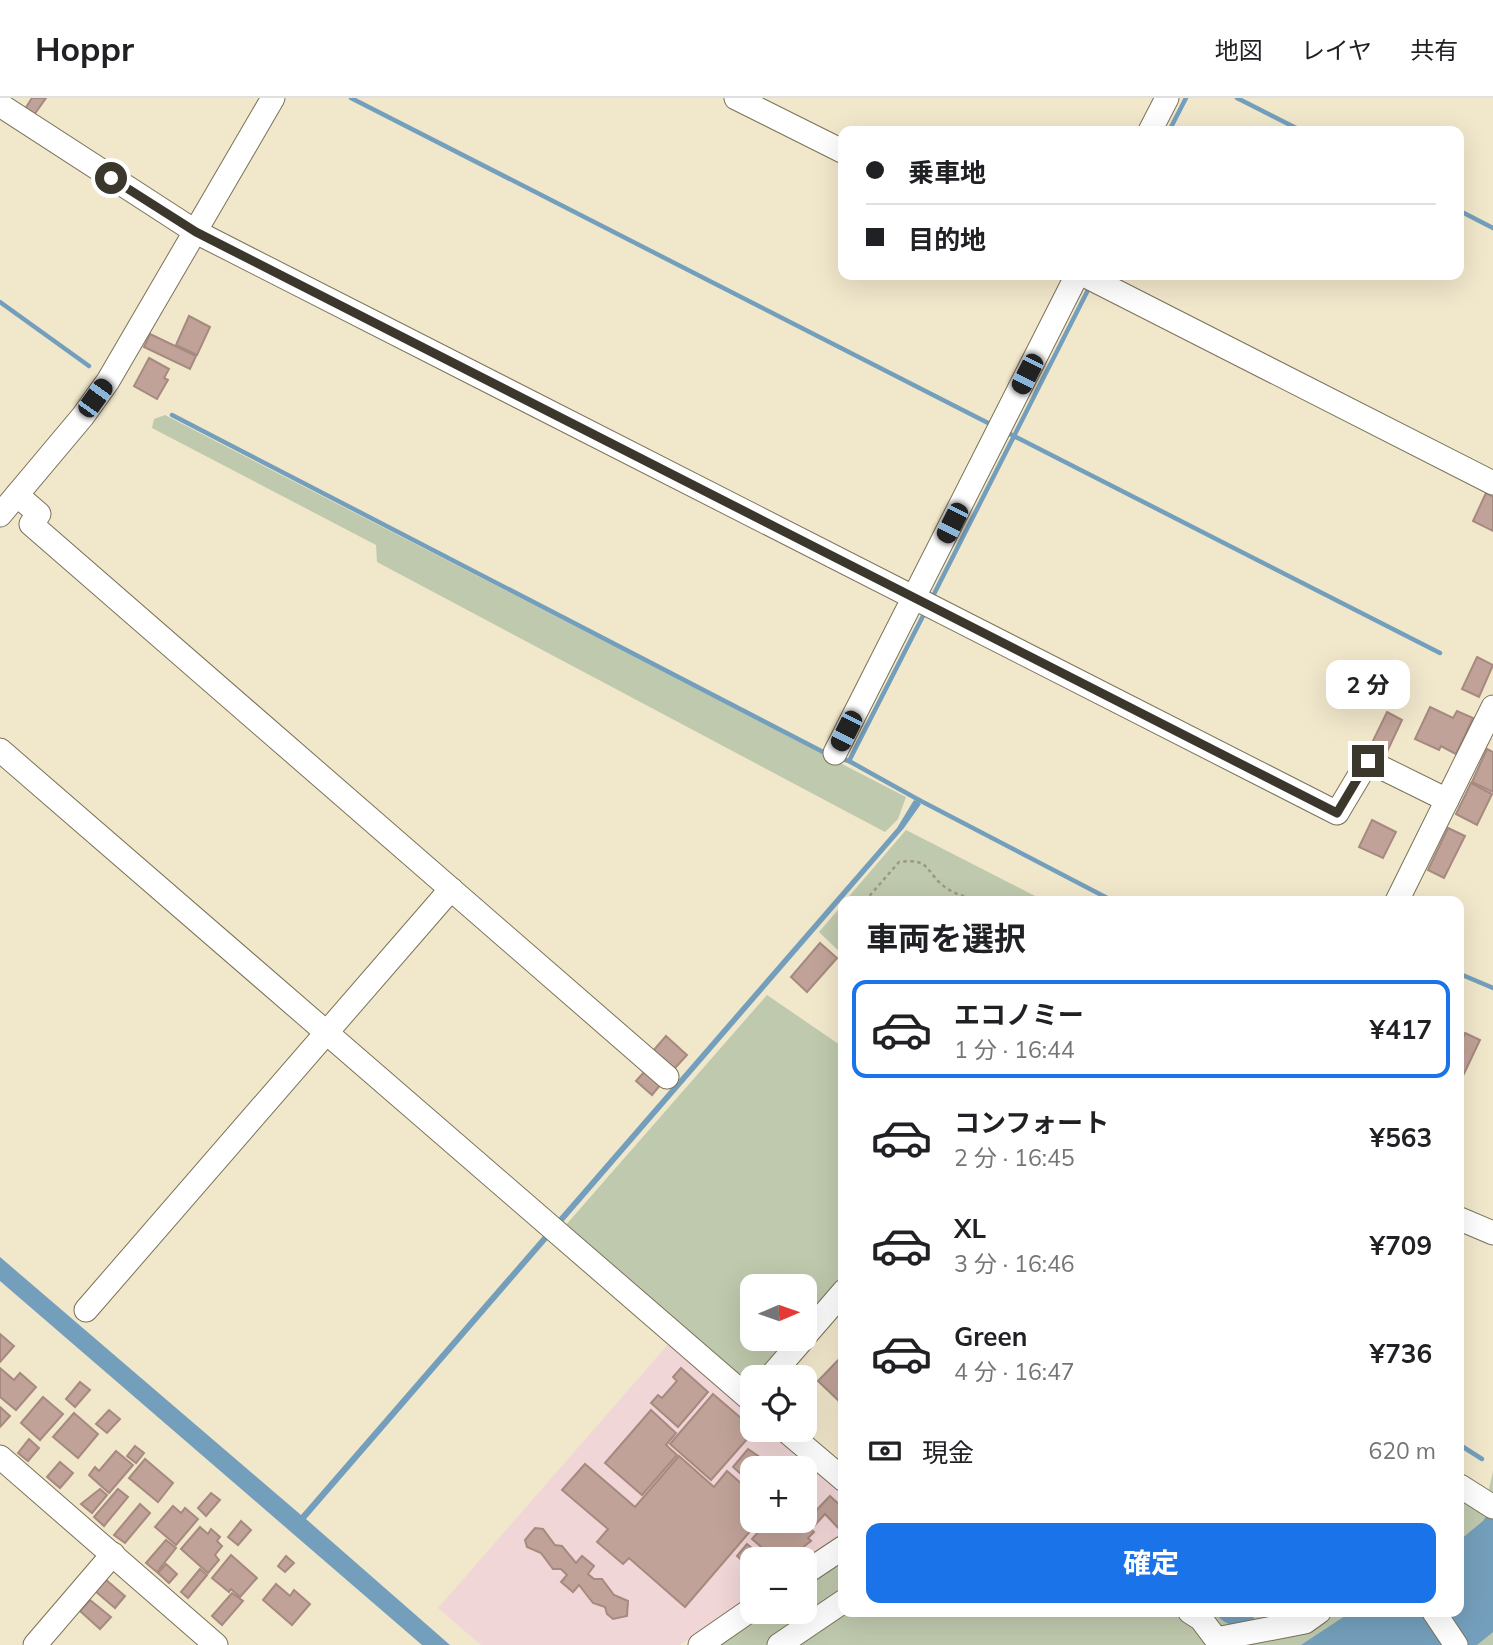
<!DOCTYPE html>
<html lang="ja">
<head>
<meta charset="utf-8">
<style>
	body { margin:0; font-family:Mulish,"Noto Sans JP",sans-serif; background:#f6f6f6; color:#202124; height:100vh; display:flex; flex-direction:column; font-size:26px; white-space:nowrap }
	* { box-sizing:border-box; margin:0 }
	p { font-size:23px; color:#757577 }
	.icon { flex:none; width:38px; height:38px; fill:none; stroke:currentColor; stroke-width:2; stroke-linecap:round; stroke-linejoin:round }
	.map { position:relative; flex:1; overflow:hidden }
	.details { position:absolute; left:838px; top:798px; width:626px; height:721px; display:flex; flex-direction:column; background:#fff; border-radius:14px; box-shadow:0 7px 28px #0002 }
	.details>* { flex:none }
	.banner { position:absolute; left:838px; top:28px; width:626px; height:154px; border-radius:14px; box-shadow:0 7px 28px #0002; display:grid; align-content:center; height:154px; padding:0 28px; background:#fff }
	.needle { width:46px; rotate:88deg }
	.fabs { position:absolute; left:740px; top:1176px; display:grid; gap:14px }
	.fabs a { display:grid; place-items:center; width:77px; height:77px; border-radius:14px; background:#fff; box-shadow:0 7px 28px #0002; font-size:35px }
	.end { position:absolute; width:32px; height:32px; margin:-16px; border:9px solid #3b372c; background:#fff; box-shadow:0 0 0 4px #fff }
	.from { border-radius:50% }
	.bubble { position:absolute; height:49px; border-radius:14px; background:#fff; box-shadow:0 7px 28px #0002; font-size:23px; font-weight:700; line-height:49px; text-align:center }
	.car { position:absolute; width:21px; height:42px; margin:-21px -10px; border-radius:9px; box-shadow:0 0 5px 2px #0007; background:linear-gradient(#222 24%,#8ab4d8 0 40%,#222 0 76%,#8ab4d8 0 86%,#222 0) }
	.banner b { display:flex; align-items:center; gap:24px; height:66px; font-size:26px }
	.banner b+b { border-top:2px solid #e0e0e0 }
	.banner i { width:18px; height:18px; background:#202124 }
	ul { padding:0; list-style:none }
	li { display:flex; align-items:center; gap:21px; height:98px; margin:0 14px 10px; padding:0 14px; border:4px solid transparent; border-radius:14px }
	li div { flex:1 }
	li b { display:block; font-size:26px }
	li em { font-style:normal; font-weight:700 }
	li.selected { border-color:#1a73e8 }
	li>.icon { width:63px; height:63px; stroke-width:1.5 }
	h2 { padding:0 28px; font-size:32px; line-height:84px }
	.pay { display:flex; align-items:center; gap:18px; height:77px; padding:0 28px; font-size:26px }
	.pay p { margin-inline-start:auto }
	.cta { display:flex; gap:14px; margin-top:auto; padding:14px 28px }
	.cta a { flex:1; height:80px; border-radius:14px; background:#1a73e8; color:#fff; font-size:28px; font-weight:700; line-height:80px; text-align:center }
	header { display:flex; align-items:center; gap:42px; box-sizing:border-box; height:98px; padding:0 35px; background:#fff; border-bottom:2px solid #e0e0e0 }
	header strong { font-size:33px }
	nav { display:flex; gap:38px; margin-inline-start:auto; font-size:24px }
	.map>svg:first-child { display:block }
	.industrial { fill:#f1d6d7; fill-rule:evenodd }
	.green { fill:#bfc9ad }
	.water { fill:#749fbc }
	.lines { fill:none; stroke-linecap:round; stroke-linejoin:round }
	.stream { stroke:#749fbc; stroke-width:4.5 }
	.building { fill:#c0a298; stroke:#a6897f; stroke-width:2 }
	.minor-casing { stroke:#7b7259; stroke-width:25 }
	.path { stroke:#9e9782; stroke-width:2.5; stroke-dasharray:3.5 3.5; stroke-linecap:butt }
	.minor { stroke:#fff; stroke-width:23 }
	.route { stroke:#3b372c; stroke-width:9 }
</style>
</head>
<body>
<header>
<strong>Hoppr</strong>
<nav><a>地図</a><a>レイヤ</a><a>共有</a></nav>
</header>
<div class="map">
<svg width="1493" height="1547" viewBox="0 0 1493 1547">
	<rect width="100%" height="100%" fill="#f1e7cb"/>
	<path class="industrial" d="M671,1243L752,1314V1332H773L843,1393V1435L805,1461H752V1497L680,1547H481L438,1510ZM752,1370H805V1423H752Z"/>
	<g class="green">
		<polygon points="165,317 906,699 898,721 885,734 377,464 376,447 152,330 154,321"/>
		<polygon points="906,732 1045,803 845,803"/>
		<polygon points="843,806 843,857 819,834"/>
		<polygon points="767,897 840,947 843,945 843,1179 805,1224 805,1188 752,1188 752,1241 790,1241 757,1279 752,1279 749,1288 565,1128"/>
		<polygon points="1493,1373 1493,1547 714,1547 764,1514 805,1514 805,1486 843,1460 844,1514 1460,1514 1460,1399 1474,1408 1489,1391"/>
	</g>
	<g class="water">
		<polygon points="914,702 921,706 904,730 306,1421 450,1547 422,1547 0,1183 0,1159 301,1417 897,730"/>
		<polygon points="1493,1408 1493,1534 1477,1547 1301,1547 1351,1514 1460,1514 1460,1442 1483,1423"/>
		<path d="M1214,1514H1253L1254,1523C1235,1530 1227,1529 1214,1514Z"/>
	</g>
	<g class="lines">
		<g class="stream">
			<polyline points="351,0 992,327"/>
			<polyline points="1237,0 1302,33"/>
			<polyline points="1169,33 1186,0"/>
			<polyline points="1460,113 1493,130"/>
			<polyline points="0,204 89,268"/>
			<polyline points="172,317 827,656"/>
			<polyline points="1006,334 1440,555"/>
			<polyline points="933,498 1088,192"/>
			<polyline points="839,660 849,663"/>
			<polyline points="919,702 1113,803"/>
			<polyline points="916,706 919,702 849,663 924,516"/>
			<polyline points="1460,876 1493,890"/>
			<polyline points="1460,1347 1482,1361"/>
		</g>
	</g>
	<g class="building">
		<polygon points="32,0 46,0 34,17 25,11"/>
		<polygon points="189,218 210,229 197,257 176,247"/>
		<polygon points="150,236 196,258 190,271 144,249"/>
		<polygon points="149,260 169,271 164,280 168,282 157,301 134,288"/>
		<polygon points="1486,395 1493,399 1493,433 1473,423"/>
		<polygon points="1477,559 1493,567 1479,599 1462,591"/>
		<polygon points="1430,609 1453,620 1457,613 1473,620 1456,656 1441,648 1439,652 1415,641"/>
		<polygon points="1387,614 1402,622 1386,656 1370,649"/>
		<polygon points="1487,651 1493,654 1493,694 1472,684"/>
		<polygon points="1471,685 1492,696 1477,727 1456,716"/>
		<polygon points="1372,722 1396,734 1383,760 1359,749"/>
		<polygon points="1448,730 1465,738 1444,780 1428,772"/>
		<polygon points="820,845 837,860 807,894 791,879"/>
		<polygon points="1465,935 1480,942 1460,984 1460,938 1463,940"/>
		<polygon points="666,938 687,957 674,971 653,953"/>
		<polygon points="646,972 661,986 652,997 636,983"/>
		<polygon points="0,1236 14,1248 0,1264"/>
		<polygon points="844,1256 844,1308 818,1283"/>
		<polygon points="803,1269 810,1276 805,1282 805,1279 794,1279"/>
		<polygon points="0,1270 14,1282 20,1275 36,1289 16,1312 0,1299"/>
		<polygon points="681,1270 708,1294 678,1329 651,1305 658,1297 662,1300 677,1283 673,1279"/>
		<polygon points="80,1284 90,1292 75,1309 66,1301"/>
		<polygon points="713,1296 755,1332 711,1382 670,1346"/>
		<polygon points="43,1299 63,1316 40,1342 21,1325"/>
		<polygon points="0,1309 10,1318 0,1329"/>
		<polygon points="109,1312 120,1321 107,1335 96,1326"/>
		<polygon points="651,1312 676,1335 666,1347 677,1357 642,1397 605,1365"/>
		<polygon points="74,1315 98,1336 78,1360 53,1339"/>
		<polygon points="29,1341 39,1350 28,1363 18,1355"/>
		<polygon points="135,1348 144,1355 136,1365 127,1358"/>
		<polygon points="748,1351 773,1368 752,1370 752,1386 733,1369"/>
		<polygon points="116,1353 133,1367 109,1395 89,1377 95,1369 99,1373"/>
		<polygon points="679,1358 714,1389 727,1373 752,1395 752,1423 759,1423 685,1509 629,1460 623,1466 597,1444 608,1431 562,1392 585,1366 635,1409"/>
		<polygon points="145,1361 173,1385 158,1404 129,1380"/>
		<polygon points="60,1364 73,1375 60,1390 47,1379"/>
		<polygon points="100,1391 107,1397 92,1415 81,1406"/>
		<polygon points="118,1391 128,1399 104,1428 94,1419"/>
		<polygon points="211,1395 220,1402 206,1418 198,1410"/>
		<polygon points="830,1398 844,1411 842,1434 825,1416 815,1427 808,1421"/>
		<polygon points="140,1406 150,1415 125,1445 114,1437"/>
		<polygon points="173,1408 181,1415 185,1410 198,1421 176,1447 155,1429"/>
		<polygon points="241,1423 251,1432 238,1447 228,1439"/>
		<polygon points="768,1423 801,1423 814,1434 808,1440 811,1443 796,1455 799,1457 795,1461 775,1461 752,1441"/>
		<polygon points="200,1429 208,1436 211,1431 220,1439 217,1443 222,1448 215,1457 219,1462 208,1475 181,1451"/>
		<polygon points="535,1430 543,1431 555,1447 562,1448 576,1465 582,1458 594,1468 588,1476 594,1481 602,1481 614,1497 628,1503 627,1518 613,1521 607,1516 605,1509 593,1505 579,1487 573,1494 561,1484 567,1477 561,1471 553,1471 541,1455 527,1449 525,1442"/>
		<polygon points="166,1442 176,1450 157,1474 146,1465"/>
		<polygon points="747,1446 765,1461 752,1461 752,1472 737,1458"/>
		<polygon points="231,1457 257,1480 240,1499 231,1491 229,1494 212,1480"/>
		<polygon points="286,1458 294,1465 285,1474 278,1468"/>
		<polygon points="166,1466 177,1476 169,1485 158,1475"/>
		<polygon points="200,1471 207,1477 188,1500 181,1494"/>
		<polygon points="105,1481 125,1498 115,1510 95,1493"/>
		<polygon points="276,1486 290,1498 294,1492 310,1506 292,1527 263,1502"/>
		<polygon points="232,1495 243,1503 222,1527 212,1518"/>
		<polygon points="90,1502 111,1519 100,1531 80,1513"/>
	</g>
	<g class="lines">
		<defs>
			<g id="minor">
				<polyline points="736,0 844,54"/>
				<polyline points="0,7 196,134 1337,715 1368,663 1447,702"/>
				<polyline points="1150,33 1167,0"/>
				<polyline points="1084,177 1493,385"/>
				<polyline points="17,397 39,416 31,426 667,979"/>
				<polyline points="0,417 83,318 108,283 273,0"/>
				<polyline points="0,652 752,1303"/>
				<polyline points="835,655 1077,177"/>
				<polyline points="1397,803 1493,609"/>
				<polyline points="1460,1121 1493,1135"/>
				<polyline points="86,1212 451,791"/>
				<polyline points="805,1238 844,1193"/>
				<polyline points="770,1279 803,1241"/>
				<polyline points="785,1332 844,1382"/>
				<polyline points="0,1359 216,1547"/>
				<polyline points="1460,1388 1493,1409"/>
				<polyline points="805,1475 844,1449"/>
				<polyline points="1190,1514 1201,1521 1216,1541 1305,1524 1319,1514"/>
				<polyline points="1434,1514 1456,1547"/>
				<polyline points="35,1547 113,1456"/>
				<polyline points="700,1547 752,1511"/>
				<polyline points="779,1547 844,1503"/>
			</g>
		</defs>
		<use href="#minor" class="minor-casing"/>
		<path class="path" d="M865,803L899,764C933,759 925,777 948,791C958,798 974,801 985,803"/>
		<use href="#minor" class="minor"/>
	</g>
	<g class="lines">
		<polyline class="route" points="111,80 196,134 1337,715 1368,663"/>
	</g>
</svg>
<div class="fabs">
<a><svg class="needle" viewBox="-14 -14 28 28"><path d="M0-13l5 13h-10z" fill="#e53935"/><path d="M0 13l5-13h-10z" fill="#757577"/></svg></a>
<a><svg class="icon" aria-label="locate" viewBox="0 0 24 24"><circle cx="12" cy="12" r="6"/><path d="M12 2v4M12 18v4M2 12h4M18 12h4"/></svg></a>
<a>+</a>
<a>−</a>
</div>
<i class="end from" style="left:111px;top:80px"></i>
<i class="end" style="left:1368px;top:663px"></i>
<div class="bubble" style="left:1326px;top:562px;width:84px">2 分</div>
<i class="car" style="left:1027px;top:276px;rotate:207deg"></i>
<i class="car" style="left:95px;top:300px;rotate:36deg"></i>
<i class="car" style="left:952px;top:425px;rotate:207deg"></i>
<i class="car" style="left:846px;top:633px;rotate:207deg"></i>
<div class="banner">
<b><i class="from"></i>乗車地</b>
<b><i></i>目的地</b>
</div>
<section class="details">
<h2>車両を選択</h2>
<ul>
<li class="selected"><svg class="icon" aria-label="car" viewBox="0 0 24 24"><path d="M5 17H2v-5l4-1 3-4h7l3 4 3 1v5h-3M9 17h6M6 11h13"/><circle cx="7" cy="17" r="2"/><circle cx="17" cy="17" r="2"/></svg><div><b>エコノミー</b><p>1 分 · 16:44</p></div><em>¥417</em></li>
<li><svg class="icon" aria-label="car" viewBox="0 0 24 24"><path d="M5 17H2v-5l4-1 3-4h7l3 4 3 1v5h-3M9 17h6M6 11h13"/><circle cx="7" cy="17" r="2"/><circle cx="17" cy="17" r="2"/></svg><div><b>コンフォート</b><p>2 分 · 16:45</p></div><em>¥563</em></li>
<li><svg class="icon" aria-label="car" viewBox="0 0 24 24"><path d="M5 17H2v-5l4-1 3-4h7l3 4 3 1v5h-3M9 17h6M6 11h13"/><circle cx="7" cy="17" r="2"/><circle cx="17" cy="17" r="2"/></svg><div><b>XL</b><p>3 分 · 16:46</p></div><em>¥709</em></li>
<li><svg class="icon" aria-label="car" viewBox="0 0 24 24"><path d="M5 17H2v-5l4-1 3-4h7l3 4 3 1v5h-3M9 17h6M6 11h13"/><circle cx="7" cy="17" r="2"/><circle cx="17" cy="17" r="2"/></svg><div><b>Green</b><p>4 分 · 16:47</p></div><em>¥736</em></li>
</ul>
<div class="pay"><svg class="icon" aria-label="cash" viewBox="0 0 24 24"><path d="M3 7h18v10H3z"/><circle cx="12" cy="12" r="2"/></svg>現金<p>620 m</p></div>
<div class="cta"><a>確定</a></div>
</section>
</div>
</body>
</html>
